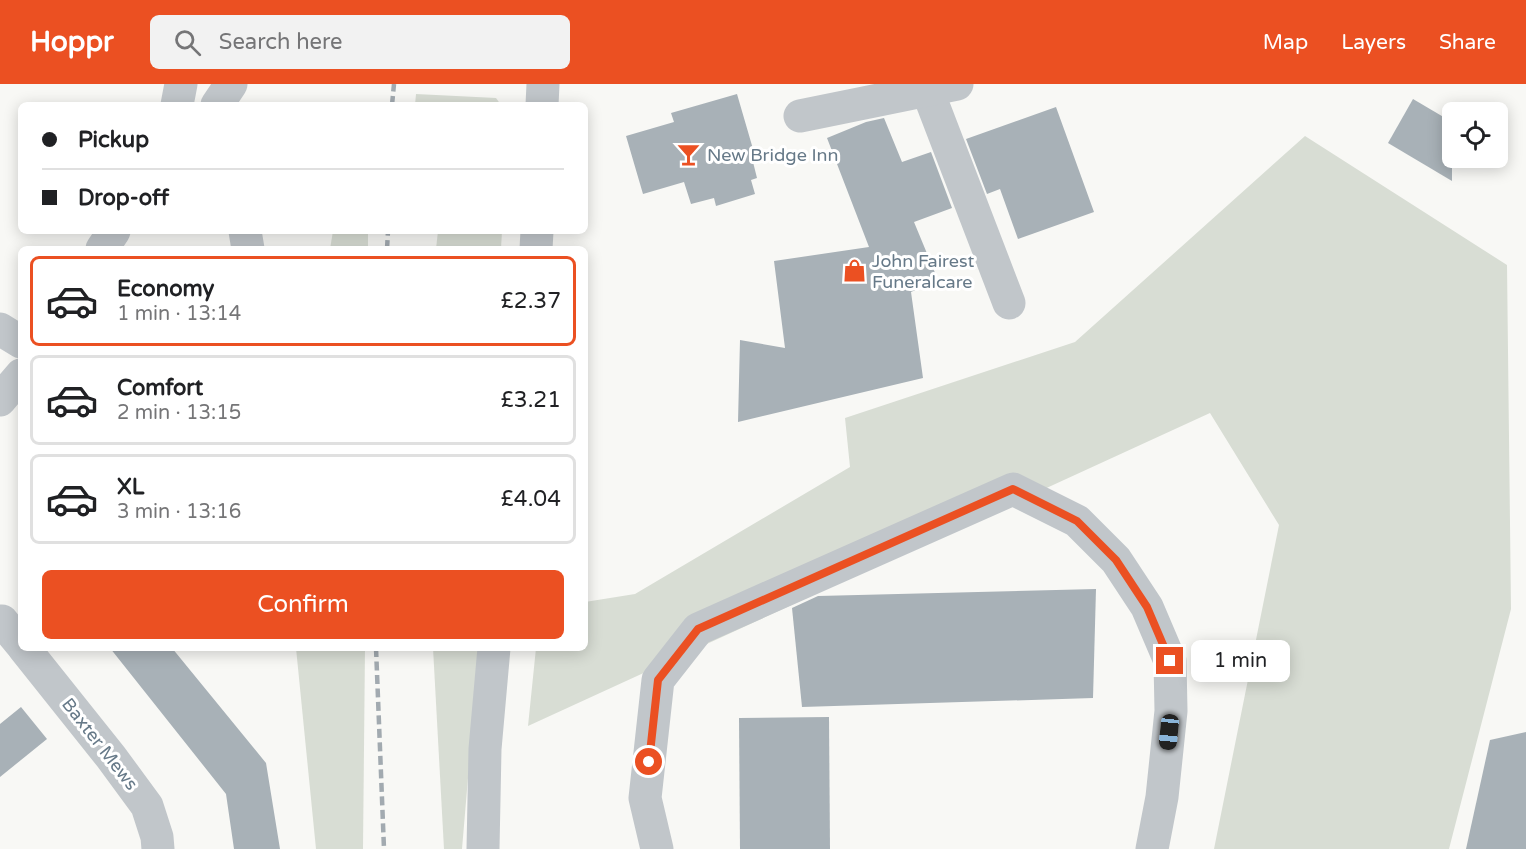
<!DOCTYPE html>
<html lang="en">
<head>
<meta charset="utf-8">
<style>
	body { margin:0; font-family:"Varela Round",sans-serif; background:#f2f2f2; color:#202124; height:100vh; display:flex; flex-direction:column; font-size:22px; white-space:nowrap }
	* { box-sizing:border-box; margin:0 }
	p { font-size:20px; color:#757577 }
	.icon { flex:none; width:33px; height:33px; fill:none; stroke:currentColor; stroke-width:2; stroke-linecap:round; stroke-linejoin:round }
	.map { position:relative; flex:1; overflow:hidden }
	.panel { position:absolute; left:18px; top:162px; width:570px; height:405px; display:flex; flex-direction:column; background:#fff; border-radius:9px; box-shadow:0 3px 15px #0003 }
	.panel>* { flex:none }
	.hud { position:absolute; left:18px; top:18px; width:570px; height:132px; border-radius:9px; box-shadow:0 3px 15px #0003; display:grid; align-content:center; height:132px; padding:0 24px; background:#fff }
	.fabs { position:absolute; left:1442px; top:18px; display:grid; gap:12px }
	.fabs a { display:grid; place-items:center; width:66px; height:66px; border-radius:9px; background:#fff; box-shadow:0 3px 15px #0003; font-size:30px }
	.end { position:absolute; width:27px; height:27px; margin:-14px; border:8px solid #eb5022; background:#fff; box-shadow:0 0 0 3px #fff }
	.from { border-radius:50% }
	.bubble { position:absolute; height:42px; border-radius:9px; background:#fff; box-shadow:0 3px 15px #0003; font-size:20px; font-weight:600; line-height:42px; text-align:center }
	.car { position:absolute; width:18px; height:36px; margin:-18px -9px; border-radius:8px; box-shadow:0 0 4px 2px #0007; background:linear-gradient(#222 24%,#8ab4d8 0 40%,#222 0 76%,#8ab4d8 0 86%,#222 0) }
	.hud b { display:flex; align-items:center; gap:21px; height:57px; font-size:22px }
	.hud b+b { border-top:2px solid #e0e0e0 }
	.hud i { width:15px; height:15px; background:#202124 }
	ul { padding:10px 0 0; list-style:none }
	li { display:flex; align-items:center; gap:18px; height:90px; margin:0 12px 9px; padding:0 12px; border:3px solid #e0e0e0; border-radius:9px }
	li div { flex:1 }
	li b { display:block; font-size:22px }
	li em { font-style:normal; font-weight:600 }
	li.on { border-color:#eb5022 }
	li>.icon { width:54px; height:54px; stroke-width:1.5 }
	.action { display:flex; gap:12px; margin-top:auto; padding:12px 24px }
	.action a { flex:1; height:69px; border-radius:9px; background:#eb5022; color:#fff; font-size:24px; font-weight:600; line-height:69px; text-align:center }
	header { display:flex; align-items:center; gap:36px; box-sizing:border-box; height:84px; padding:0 30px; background:#eb5022; color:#fff }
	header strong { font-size:28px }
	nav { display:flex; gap:33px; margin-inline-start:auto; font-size:21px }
	.search { width:420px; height:54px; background:#f2f2f2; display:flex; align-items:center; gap:15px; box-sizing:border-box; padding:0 21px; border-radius:9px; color:#757577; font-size:22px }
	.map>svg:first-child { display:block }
	.green { fill:#d8ddd4 }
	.building { fill:#a8b1b7 }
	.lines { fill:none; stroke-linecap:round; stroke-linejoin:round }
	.minor { stroke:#c1c6ca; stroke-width:33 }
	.rail { stroke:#a2aab0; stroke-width:4.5; stroke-dasharray:9 4.5; stroke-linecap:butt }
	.route { stroke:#eb5022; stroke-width:8 }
	.labels { text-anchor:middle; stroke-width:6; stroke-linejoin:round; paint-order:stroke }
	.poi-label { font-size:18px; fill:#667988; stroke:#fff; text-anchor:start }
	.street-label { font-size:18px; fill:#667988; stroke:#fff }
</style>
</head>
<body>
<header>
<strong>Hoppr</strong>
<div class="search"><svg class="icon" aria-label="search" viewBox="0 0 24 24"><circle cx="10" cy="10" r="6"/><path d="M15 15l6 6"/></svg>Search here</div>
<nav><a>Map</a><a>Layers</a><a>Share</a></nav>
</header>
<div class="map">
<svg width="1526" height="765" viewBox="0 0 1526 765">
	<rect width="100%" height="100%" fill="#f8f8f5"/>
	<g class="green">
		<polygon points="416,10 496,14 501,21 415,21"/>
		<polygon points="1305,52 1507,181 1511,525 1449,765 1214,765 1279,441 1210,329 528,642 536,564 585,564 585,518 635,510 850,383 845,334 1075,258"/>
		<polygon points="333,147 368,147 368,165 330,165"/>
		<polygon points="438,147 502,147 501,165 436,165"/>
		<polygon points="296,564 365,564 363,765 316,765"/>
		<polygon points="433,564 479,564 462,765 444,765"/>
	</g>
	<g class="building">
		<polygon points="737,10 753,65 750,66 757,94 751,96 755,110 716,122 714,114 691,120 684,98 643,110 626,52 674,38 671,29"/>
		<polygon points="1413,15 1452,38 1452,97 1388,59"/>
		<polygon points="1056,23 1094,128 1018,155 1000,105 987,110 966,55"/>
		<polygon points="884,34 902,78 931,68 952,124 914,138 938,196 911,208 923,294 738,338 740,256 785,264 774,177 869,163 827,54 866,38"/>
		<polygon points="1096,505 1093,614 802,623 792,524 818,512"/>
		<polygon points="110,564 172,564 266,679 280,765 234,765 226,710"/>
		<polygon points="21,623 47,655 0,693 0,640"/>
		<polygon points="829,633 830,765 740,765 739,634"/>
		<polygon points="1526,648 1526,765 1466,765 1490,656"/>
	</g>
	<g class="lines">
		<g class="minor">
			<polyline points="925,0 1009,219"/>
			<polyline points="177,21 181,0"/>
			<polyline points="217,21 231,0"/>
			<polyline points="542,21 543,0"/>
			<polyline points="800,32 957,0"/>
			<polyline points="245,147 248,165"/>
			<polyline points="102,165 114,147"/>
			<polyline points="536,165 537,147"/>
			<polyline points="0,245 21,258"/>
			<polyline points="0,316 21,291"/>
			<polyline points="0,539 2,537 21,560"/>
			<polyline points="24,564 111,673 147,722 157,753 158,765"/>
			<polyline points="483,765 485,665 494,564"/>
			<polyline points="657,765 645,714 658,596 698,545 1013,405 1077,437 1116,476 1147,523 1170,577 1171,627 1162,713 1152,765"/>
		</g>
		<g class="rail">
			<polyline points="392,21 394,0"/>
			<polyline points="387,165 388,147"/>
			<polyline points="376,564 384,765"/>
		</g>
	</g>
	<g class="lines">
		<polyline class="route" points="649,678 658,596 698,545 1013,405 1077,437 1116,476 1147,523 1170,577"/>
	</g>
	<defs>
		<symbol id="bar-bare" viewBox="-9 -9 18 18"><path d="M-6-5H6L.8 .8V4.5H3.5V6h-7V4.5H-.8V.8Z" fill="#eb5022" stroke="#fff" stroke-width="2.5" paint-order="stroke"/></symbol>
		<symbol id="shop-bare" viewBox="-9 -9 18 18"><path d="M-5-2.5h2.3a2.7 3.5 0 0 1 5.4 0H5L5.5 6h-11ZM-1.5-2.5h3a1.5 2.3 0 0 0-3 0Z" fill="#eb5022" stroke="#fff" stroke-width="2.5" paint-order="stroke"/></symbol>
	</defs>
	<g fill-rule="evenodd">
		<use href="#bar-bare" x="672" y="54" width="33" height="33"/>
		<use href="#shop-bare" x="838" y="170" width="33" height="33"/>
	</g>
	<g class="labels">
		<g class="poi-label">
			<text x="707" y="77">New Bridge Inn</text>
			<text x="872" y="183">John Fairest<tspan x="872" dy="21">Funeralcare</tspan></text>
		</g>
		<g class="street-label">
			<text transform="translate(100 660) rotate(52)" y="6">Baxter Mews</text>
		</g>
	</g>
</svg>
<div class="fabs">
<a><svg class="icon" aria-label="locate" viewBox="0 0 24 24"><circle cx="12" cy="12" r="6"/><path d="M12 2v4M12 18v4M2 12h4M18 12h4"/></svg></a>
</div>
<i class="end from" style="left:649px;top:678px"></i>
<i class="end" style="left:1170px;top:577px"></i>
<div class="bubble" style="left:1191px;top:556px;width:99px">1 min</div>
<i class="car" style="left:1169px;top:648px;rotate:186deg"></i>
<div class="hud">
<b><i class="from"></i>Pickup</b>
<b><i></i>Drop-off</b>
</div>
<section class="panel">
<ul>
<li class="on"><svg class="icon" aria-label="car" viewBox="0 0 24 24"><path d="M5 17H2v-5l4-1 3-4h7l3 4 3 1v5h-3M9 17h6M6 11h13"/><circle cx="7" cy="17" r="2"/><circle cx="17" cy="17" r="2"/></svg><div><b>Economy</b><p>1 min · 13:14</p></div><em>£2.37</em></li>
<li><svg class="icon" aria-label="car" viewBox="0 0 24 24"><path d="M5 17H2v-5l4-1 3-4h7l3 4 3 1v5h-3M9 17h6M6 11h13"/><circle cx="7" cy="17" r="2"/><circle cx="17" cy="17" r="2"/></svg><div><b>Comfort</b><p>2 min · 13:15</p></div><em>£3.21</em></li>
<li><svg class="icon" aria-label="car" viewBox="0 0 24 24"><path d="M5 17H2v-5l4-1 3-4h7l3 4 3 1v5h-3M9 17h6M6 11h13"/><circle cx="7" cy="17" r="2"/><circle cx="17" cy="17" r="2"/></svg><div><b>XL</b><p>3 min · 13:16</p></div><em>£4.04</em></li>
</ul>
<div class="action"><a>Confirm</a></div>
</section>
</div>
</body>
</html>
